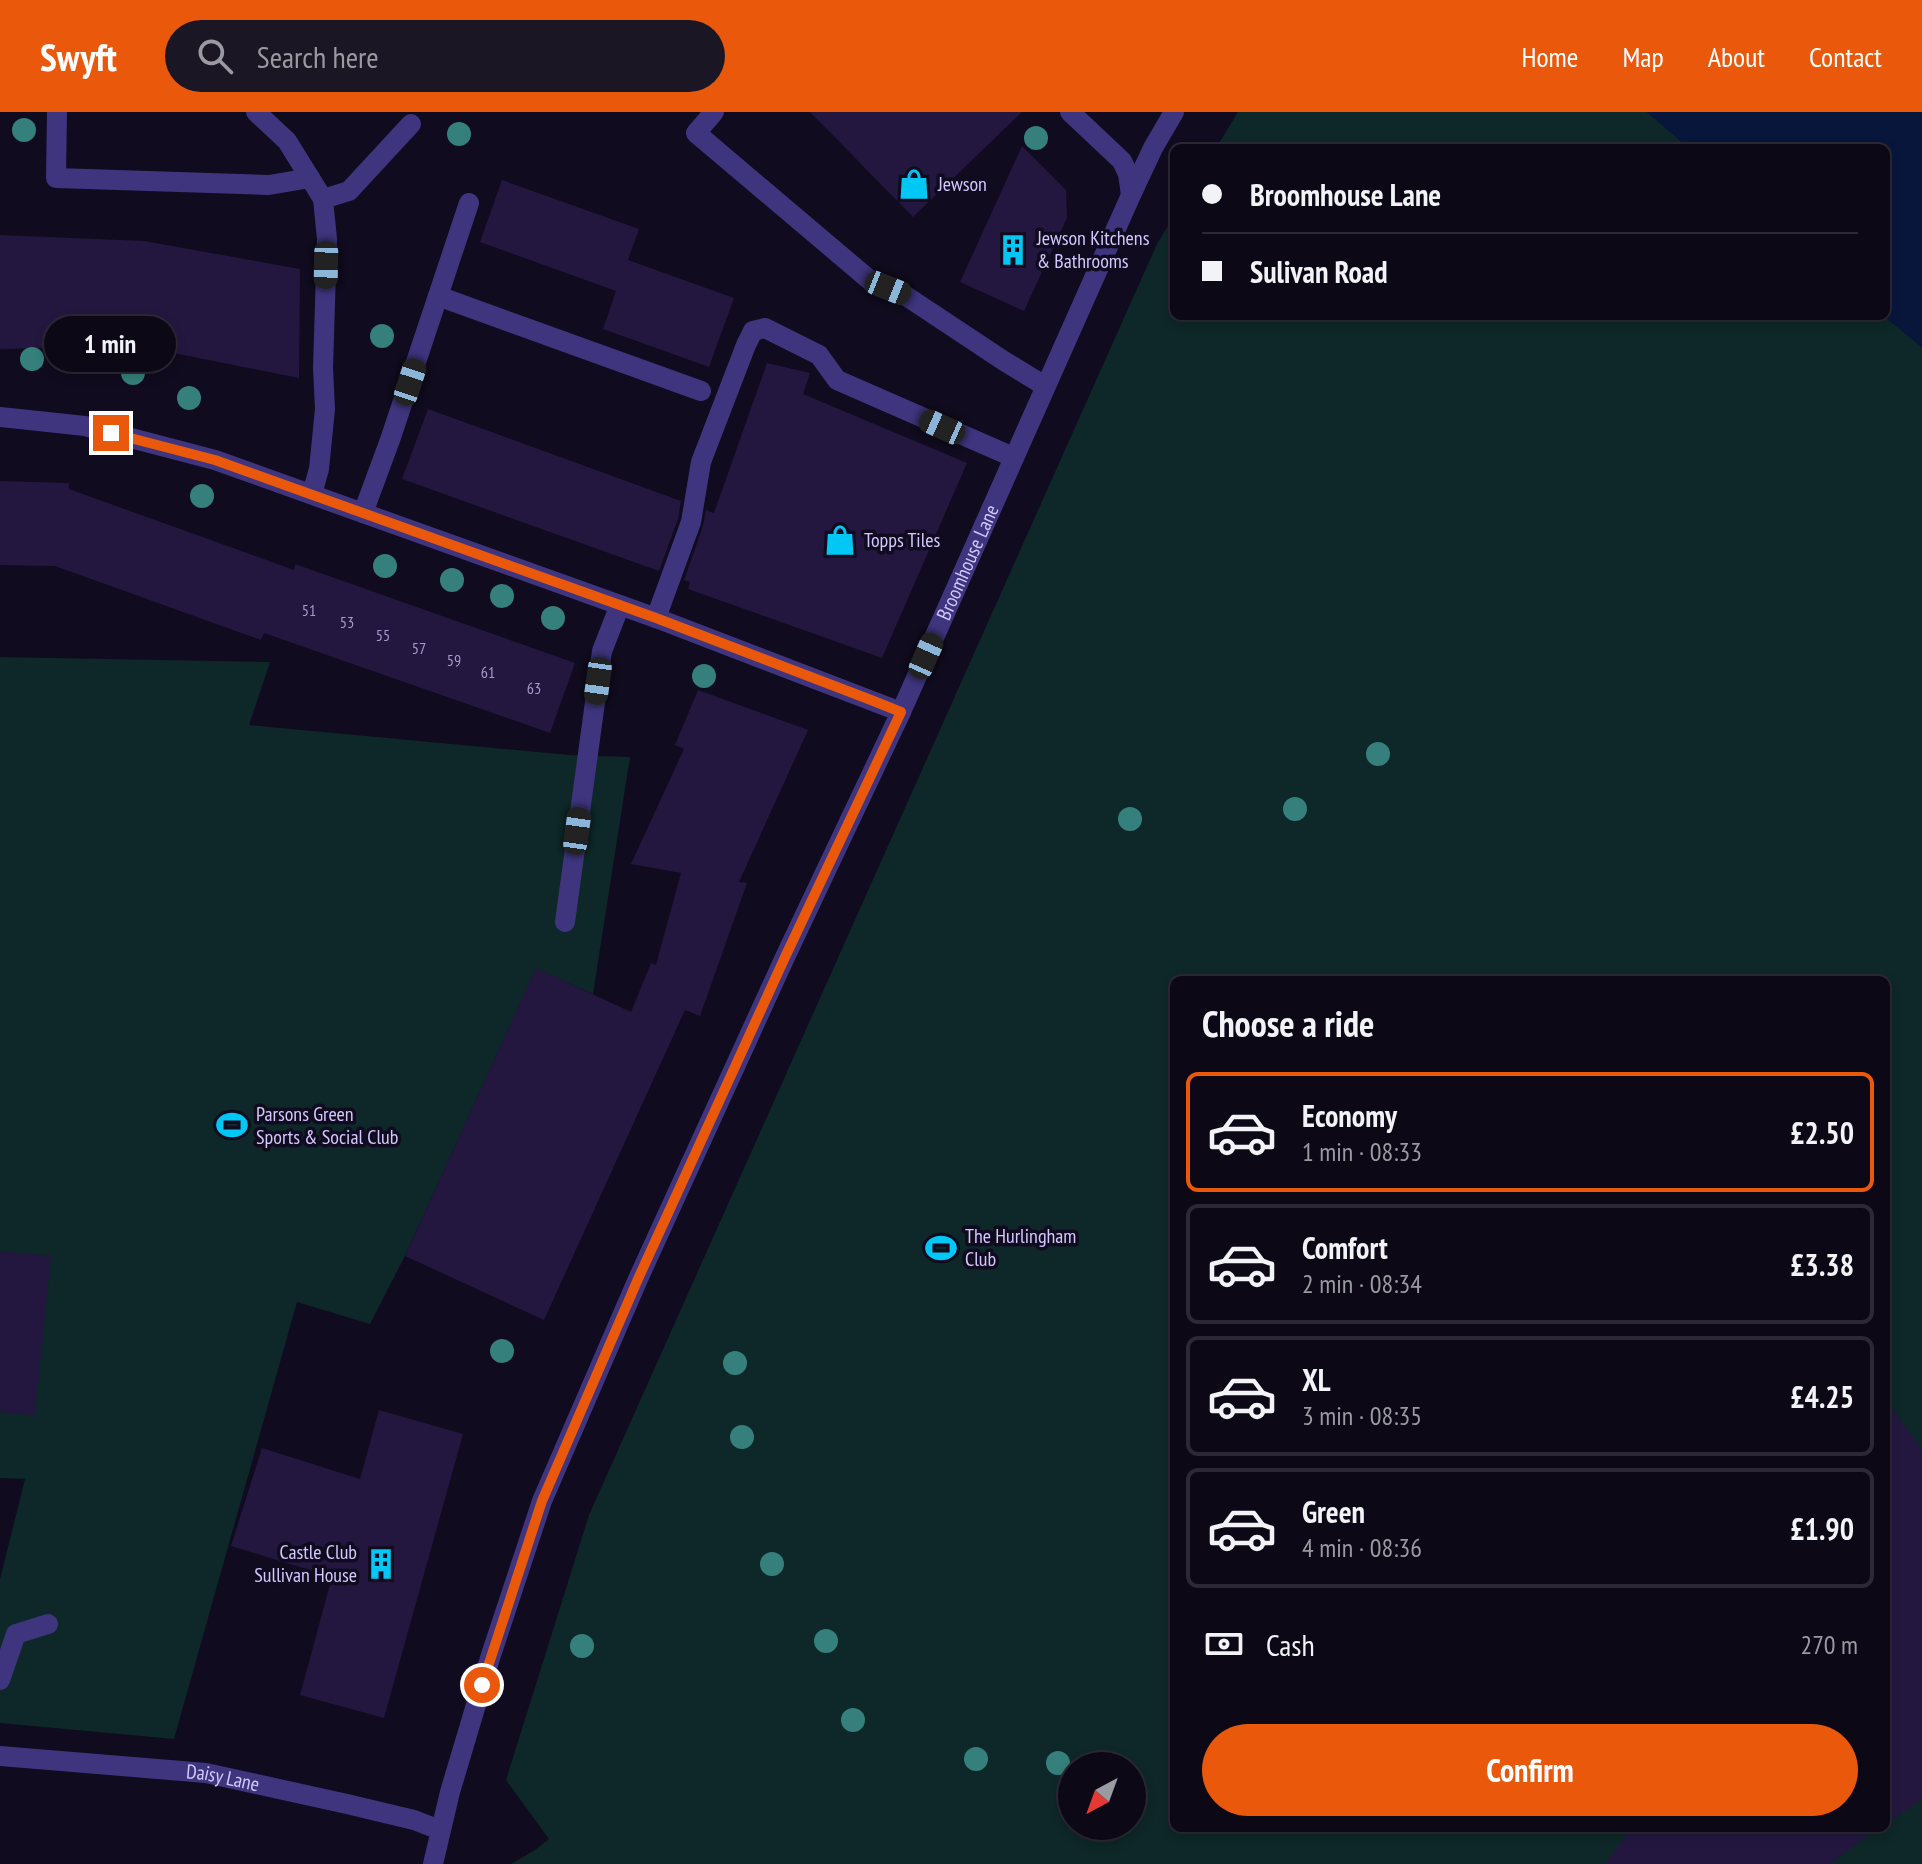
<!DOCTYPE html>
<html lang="en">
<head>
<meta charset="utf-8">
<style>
	body { margin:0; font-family:"PT Sans Narrow",sans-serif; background:#1a1623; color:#f1f3f6; height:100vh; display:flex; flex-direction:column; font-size:30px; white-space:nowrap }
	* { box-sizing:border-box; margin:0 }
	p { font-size:26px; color:#9a9aa1 }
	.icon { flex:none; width:44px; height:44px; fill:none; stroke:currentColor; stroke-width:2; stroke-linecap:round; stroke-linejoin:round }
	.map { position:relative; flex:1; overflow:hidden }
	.side { position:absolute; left:1170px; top:864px; width:720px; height:856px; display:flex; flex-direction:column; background:#0c0816; border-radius:12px; box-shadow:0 4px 12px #0003,0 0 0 2px #2c2935 }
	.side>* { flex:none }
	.banner { position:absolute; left:1170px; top:32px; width:720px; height:176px; border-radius:12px; box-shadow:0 4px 12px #0003,0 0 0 2px #2c2935; display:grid; align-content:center; height:176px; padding:0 32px; background:#0c0816 }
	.needle { width:52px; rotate:221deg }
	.controls { position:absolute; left:1058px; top:1640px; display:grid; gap:16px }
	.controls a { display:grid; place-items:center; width:88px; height:88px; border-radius:50%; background:#0c0816; box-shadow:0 4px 12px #0003,0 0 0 2px #2c2935; font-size:40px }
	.end { position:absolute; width:36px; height:36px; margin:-18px; border:10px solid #ea580c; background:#fff; box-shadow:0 0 0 4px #fff }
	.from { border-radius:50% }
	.bubble { position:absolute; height:56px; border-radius:28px; background:#0c0816; box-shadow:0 4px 12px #0003,0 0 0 2px #2c2935; font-size:26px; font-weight:700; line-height:56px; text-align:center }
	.car { position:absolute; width:24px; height:48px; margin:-24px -12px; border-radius:10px; box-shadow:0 0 6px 2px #0007; background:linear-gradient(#222 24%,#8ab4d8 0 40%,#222 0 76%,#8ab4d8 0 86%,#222 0) }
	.banner b { display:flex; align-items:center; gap:28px; height:76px; font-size:30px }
	.banner b+b { border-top:2px solid #2c2935 }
	.banner i { width:20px; height:20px; background:#f1f3f6 }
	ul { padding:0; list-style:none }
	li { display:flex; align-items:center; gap:24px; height:120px; margin:0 16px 12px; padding:0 16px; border:4px solid #2c2935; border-radius:12px }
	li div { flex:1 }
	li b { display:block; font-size:30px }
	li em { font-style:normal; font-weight:700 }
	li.on { border-color:#ea580c }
	li>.icon { width:72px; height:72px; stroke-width:1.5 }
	h2 { padding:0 32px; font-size:36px; line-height:96px }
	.pay { display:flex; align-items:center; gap:20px; height:88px; padding:0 32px; font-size:30px }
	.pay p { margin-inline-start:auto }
	.button { display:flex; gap:16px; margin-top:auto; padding:16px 32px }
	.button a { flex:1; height:92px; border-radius:48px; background:#ea580c; color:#fff; font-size:32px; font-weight:700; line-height:92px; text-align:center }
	header { display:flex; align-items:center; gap:48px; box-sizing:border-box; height:112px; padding:0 40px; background:#ea580c; color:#fff }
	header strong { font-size:38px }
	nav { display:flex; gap:44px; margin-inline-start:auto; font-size:28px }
	.search { width:560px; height:72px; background:#1a1623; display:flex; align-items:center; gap:20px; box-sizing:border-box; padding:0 28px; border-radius:44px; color:#9a9aa1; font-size:30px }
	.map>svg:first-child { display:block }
	.green { fill:#0e2728; fill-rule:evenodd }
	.water { fill:#08163b }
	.building { fill:#23173f }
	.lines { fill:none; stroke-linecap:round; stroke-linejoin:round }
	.service { stroke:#3e357e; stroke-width:20 }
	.minor { stroke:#3e357e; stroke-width:20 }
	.tertiary { stroke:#3e357e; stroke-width:20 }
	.tree { fill:#35807c }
	.route { stroke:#ea580c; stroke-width:10 }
	.labels { text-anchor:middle; stroke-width:7; stroke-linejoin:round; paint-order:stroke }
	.number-label { font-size:16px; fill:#a79ccf }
	.poi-label { font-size:20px; fill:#d3c8ff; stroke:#100b1e; text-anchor:start }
	.street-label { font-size:20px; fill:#d3c8ff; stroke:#100b1e }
</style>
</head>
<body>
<header>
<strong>Swyft</strong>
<div class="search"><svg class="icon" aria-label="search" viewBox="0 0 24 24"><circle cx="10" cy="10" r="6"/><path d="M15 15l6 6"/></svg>Search here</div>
<nav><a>Home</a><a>Map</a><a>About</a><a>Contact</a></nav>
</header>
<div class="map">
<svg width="1922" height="1752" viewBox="0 0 1922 1752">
	<rect width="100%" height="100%" fill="#100b1e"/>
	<g class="green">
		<polygon points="1238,0 1647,0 1689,36 1216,36"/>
		<path d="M1174,104V204H1884L1922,235V1752H511L535,1738L549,1727L506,1668L589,1403L1157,132ZM1174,868H1886V1716H1174ZM1072,1654H1132V1714H1072Z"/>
		<polygon points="0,545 270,550 249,613 570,643 630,645 593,882 536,857 405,1144 370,1212 297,1190 174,1627 0,1611 0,1467 25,1367 0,1366"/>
	</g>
	<polygon class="water" points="1647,0 1922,0 1922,235 1884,204 1886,204 1886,36 1689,36"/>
	<g class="building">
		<polygon points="810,0 1022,0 913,105"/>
		<polygon points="1022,34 1066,78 1067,106 1024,199 960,170"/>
		<polygon points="502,68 639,117 628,148 734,186 709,255 603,217 616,179 480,130"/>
		<polygon points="0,123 144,129 300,157 299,266 139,234 0,237"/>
		<polygon points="767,251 810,261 803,282 967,351 882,546 688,477 690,470 684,468 703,414 706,398 714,401"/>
		<polygon points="428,297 681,389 678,407 659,459 402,367"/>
		<polygon points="0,369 69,371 69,377 294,458 295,452 575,551 550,621 264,521 261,528 55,454 0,453"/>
		<polygon points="698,578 808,618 739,770 747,771 700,904 685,898 544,1208 405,1144 536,856 631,900 651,851 656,853 681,761 631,752 684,637 675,633"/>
		<polygon points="0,1139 51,1144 35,1303 0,1300"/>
		<polygon points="1886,1288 1922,1337 1922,1687 1886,1712"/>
		<polygon points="379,1298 463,1322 384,1606 300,1583 332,1465 231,1434 262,1336 360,1367"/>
		<polygon points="1631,1716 1878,1716 1830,1752 1605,1752"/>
	</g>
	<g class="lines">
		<g class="service">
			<polyline points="57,0 56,66 269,73 310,66"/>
			<polyline points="256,0 287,29 323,87 327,127 323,256 325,297 319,357 312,382"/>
			<polyline points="714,0 696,21 872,170 903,182 1004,249 1045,274"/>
			<polyline points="1131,83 1153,36 1174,0"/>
			<polyline points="323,87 349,79 411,12"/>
			<polyline points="438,184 701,279"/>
			<polyline points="363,401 390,328 469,91"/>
			<polyline points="656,506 691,410 701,350 746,233 753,219 765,216 819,243 837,268 1013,345"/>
			<polyline points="565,810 602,539 620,493"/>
			<polyline points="0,1568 16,1522 48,1512"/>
		</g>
		<g class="minor">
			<polyline points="0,305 85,314 215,348 656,506 901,600"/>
			<path id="s1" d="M0,1644L206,1661L347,1692L414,1708L440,1718"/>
		</g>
		<path class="tertiary" id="s2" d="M433,1752L450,1680L490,1546L542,1389L638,1167L786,843L901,600L1131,83L1128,62L1122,49L1070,0"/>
	</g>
	<g class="tree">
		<circle cx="24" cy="18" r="12"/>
		<circle cx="459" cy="22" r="12"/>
		<circle cx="1036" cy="26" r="12"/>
		<circle cx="382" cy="224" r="12"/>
		<circle cx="32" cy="247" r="12"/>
		<circle cx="133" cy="261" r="12"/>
		<circle cx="189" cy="286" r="12"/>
		<circle cx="202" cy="384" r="12"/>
		<circle cx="385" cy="454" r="12"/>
		<circle cx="452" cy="468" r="12"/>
		<circle cx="502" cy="484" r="12"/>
		<circle cx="553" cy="506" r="12"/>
		<circle cx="704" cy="564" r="12"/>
		<circle cx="1378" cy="642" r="12"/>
		<circle cx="1295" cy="697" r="12"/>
		<circle cx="1130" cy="707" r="12"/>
		<circle cx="502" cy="1239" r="12"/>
		<circle cx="735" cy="1251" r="12"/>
		<circle cx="742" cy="1325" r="12"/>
		<circle cx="772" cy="1452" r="12"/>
		<circle cx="826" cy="1529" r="12"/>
		<circle cx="582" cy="1534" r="12"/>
		<circle cx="853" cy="1608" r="12"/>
		<circle cx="976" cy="1647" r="12"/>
		<circle cx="1058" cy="1651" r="12"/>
	</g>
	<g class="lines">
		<polyline class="route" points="111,321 215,348 656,506 871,588 901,600 786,843 638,1167 542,1389 482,1573"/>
	</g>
	<defs>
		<symbol id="shop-bare" viewBox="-9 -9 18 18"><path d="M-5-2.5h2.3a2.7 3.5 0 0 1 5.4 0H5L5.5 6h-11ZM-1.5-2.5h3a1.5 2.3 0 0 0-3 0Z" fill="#00c7f3" stroke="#100b1e" stroke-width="2.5" paint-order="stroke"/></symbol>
		<symbol id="building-bare" viewBox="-9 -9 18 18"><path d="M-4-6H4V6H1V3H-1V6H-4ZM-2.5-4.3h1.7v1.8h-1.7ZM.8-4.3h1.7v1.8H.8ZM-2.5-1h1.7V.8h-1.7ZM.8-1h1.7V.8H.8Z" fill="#00c7f3" stroke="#100b1e" stroke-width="2.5" paint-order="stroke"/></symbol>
		<symbol id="stadium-bare" viewBox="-9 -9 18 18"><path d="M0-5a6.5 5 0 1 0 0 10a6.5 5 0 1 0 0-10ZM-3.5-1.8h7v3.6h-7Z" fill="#00c7f3" stroke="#100b1e" stroke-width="2.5" paint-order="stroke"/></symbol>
	</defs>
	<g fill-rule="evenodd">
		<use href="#shop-bare" x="892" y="50" width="44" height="44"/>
		<use href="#building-bare" x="991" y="116" width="44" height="44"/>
		<use href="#shop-bare" x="818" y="406" width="44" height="44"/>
		<use href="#stadium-bare" x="210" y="991" width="44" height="44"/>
		<use href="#stadium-bare" x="919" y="1114" width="44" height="44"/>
		<use href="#building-bare" x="359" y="1430" width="44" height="44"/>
	</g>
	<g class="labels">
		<g class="number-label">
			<text x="309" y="504">51</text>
			<text x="347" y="516">53</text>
			<text x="383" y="529">55</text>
			<text x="419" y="542">57</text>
			<text x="454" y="554">59</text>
			<text x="488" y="566">61</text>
			<text x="534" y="582">63</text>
		</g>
		<g class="poi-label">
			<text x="938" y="79">Jewson</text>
			<text x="1037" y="133">Jewson Kitchens<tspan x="1037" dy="23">&amp; Bathrooms</tspan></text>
			<text x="864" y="435">Topps Tiles</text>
			<text x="256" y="1009">Parsons Green<tspan x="256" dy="23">Sports &amp; Social Club</tspan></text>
			<text x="965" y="1131">The Hurlingham<tspan x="965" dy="23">Club</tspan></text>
			<text x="357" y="1447" text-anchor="end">Castle Club<tspan x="357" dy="23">Sullivan House</tspan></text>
		</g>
		<g class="street-label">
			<text dy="7" stroke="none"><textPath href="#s2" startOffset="1410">Broomhouse Lane</textPath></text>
			<text dy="7" stroke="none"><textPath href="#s1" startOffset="224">Daisy Lane</textPath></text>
		</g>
	</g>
</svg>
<div class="controls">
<a><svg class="needle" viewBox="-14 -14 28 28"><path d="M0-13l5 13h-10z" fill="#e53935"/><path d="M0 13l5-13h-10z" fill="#9a9aa1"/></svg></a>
</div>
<i class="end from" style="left:482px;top:1573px"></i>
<i class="end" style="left:111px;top:321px"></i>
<div class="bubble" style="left:44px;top:204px;width:132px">1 min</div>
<i class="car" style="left:326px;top:153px;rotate:181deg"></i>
<i class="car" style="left:888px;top:176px;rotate:112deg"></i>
<i class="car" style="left:410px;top:270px;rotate:18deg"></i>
<i class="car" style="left:942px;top:315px;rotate:294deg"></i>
<i class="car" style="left:926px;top:544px;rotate:24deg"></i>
<i class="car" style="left:598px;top:569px;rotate:188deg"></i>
<i class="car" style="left:577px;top:719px;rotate:8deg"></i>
<div class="banner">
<b><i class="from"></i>Broomhouse Lane</b>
<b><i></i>Sulivan Road</b>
</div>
<section class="side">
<h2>Choose a ride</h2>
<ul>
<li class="on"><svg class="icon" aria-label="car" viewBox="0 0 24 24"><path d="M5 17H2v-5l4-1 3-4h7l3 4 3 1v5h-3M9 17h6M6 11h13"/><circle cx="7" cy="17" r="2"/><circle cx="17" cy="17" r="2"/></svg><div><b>Economy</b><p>1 min · 08:33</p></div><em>£2.50</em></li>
<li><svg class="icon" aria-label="car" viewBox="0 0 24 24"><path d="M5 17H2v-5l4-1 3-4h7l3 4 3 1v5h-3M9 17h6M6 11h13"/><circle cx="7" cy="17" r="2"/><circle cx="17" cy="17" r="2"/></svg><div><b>Comfort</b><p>2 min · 08:34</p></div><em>£3.38</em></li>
<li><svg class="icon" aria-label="car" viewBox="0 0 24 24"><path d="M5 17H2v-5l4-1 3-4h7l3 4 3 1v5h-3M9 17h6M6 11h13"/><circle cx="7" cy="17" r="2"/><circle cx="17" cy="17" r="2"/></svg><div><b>XL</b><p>3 min · 08:35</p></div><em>£4.25</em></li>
<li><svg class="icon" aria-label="car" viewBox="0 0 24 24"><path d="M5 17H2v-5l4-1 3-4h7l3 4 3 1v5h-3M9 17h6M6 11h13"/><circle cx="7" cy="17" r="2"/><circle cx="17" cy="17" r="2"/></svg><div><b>Green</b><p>4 min · 08:36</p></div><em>£1.90</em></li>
</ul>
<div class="pay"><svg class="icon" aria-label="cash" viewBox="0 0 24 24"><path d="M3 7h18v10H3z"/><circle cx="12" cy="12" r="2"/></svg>Cash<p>270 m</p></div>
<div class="button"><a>Confirm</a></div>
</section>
</div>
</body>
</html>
